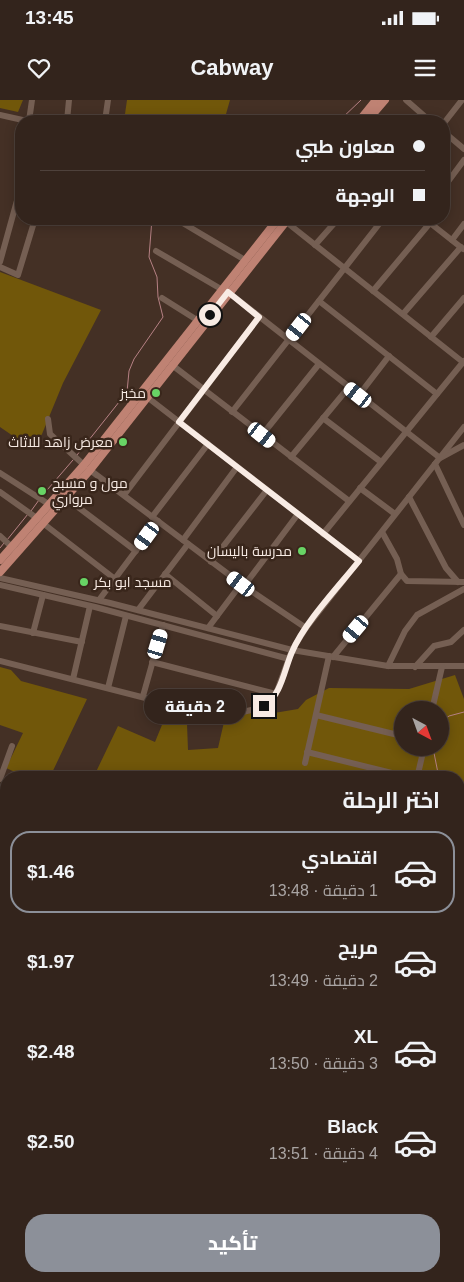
<!DOCTYPE html>
<html lang="ar">
<head>
<meta charset="utf-8">
<style>
	body { margin:0; font-family:Arial,Cairo,sans-serif; background:#3b2c25; color:#f1f3f6; direction:rtl; height:100vh; display:flex; flex-direction:column; font-size:19px; white-space:nowrap }
	* { box-sizing:border-box; margin:0 }
	p { font-size:16px; color:#a9a4a3 }
	.icon { flex:none; width:28px; height:28px; fill:none; stroke:currentColor; stroke-width:2; stroke-linecap:round; stroke-linejoin:round }
	.map { position:relative; flex:1; overflow:hidden; direction:ltr }
	.panel { position:absolute; left:0px; top:671px; width:465px; height:511px; display:flex; flex-direction:column; background:#33241c; border-radius:20px 20px 0 0; box-shadow:0 2px 12px #0003,0 0 0 1px #4e413b; direction:rtl }
	.panel>* { flex:none }
	.top-card { position:absolute; left:15px; top:15px; width:435px; height:110px; border-radius:20px; box-shadow:0 2px 12px #0003,0 0 0 1px #4e413b; direction:rtl; display:grid; align-content:center; height:110px; padding:0 25px; background:#33241c }
	.needle { width:32px; rotate:139deg }
	.tools { position:absolute; left:394px; top:601px; display:grid; gap:10px }
	.tools a { display:grid; place-items:center; width:55px; height:55px; border-radius:50%; background:#33241c; box-shadow:0 2px 12px #0003,0 0 0 1px #4e413b; font-size:25px }
	.end { position:absolute; width:22px; height:22px; margin:-11px; border:6px solid #f8ebe4; background:#111; box-shadow:0 0 0 2px #111 }
	.from { border-radius:50% }
	.bubble { position:absolute; height:35px; border-radius:18px; background:#33241c; box-shadow:0 2px 12px #0003,0 0 0 1px #4e413b; font-size:16px; font-weight:800; line-height:35px; text-align:center; direction:rtl }
	.car { position:absolute; width:15px; height:30px; margin:-15px -8px; border-radius:6px; box-shadow:0 0 4px 1px #0007; background:linear-gradient(#fff 24%,#345 0 40%,#fff 0 76%,#345 0 86%,#fff 0) }
	.top-card b { display:flex; align-items:center; gap:18px; height:48px; font-size:19px }
	.top-card b+b { border-top:1px solid #4e413b }
	.top-card i { width:12px; height:12px; background:#f1f3f6 }
	ul { padding:0; list-style:none }
	li { display:flex; align-items:center; gap:15px; height:82px; margin:0 10px 8px; padding:0 15px; border:2px solid transparent; border-radius:20px }
	li div { flex:1 }
	li b { display:block; font-size:19px }
	li em { font-style:normal; font-weight:800 }
	li.active { border-color:#8c9099 }
	li>.icon { width:45px; height:45px; stroke-width:1.5 }
	h2 { padding:0 25px; font-size:22px; line-height:60px }
	.cta { display:flex; gap:10px; margin-top:auto; padding:10px 25px }
	.cta a { flex:1; height:58px; border-radius:20px; background:#8c9099; color:#fff; font-size:20px; font-weight:800; line-height:58px; text-align:center }
	.status { display:flex; justify-content:space-between; align-items:center; height:35px; padding:0 25px; background:#33241c; direction:ltr }
	.status svg { height:14px; fill:currentColor }
	header { display:flex; justify-content:space-between; align-items:center; height:65px; padding:0 25px; background:#33241c; font-size:22px; font-weight:800 }
	.map>svg:first-child { display:block }
	.green { fill:#71570a; fill-rule:evenodd }
	.lines { fill:none; stroke-linecap:round; stroke-linejoin:round }
	.stream { stroke:#b68184; stroke-width:1 }
	.canal { stroke:#9a535b; stroke-width:5 }
	.minor { stroke:#755f53; stroke-width:6 }
	.major { stroke:#bf8273; stroke-width:8 }
	.route { stroke:#f8ebe4; stroke-width:6 }
	.poi-dot { fill:#68d465; stroke:#39261b; stroke-width:2 }
	.labels { text-anchor:middle; stroke-width:5; stroke-linejoin:round; paint-order:stroke }
	.poi-label { font-size:14px; fill:#f8ebe4; stroke:#39261b; text-anchor:end }
</style>
</head>
<body>
<div class="status"><b>13:45</b><svg viewBox="0 0 49 12"><path d="M0 12V9h3v3zM5 12V6h3v6zM10 12V3h3v9zM15 12V0h3v12zM26 1h20v11H26zM47 4h2v5h-2z"/></svg></div>
<header><svg class="icon" aria-label="menu" viewBox="0 0 24 24"><path d="M4 6h16M4 12h16M4 18h16"/></svg>Cabway<svg class="icon" aria-label="heart" viewBox="0 0 24 24"><path d="M12 20l-8-8c-3-5 5-10 8-4 3-6 11-1 8 4z"/></svg></header>
<div class="map">
<svg width="464" height="1182" viewBox="0 0 464 1182">
	<rect width="100%" height="100%" fill="#443025"/>
	<g class="green">
		<polygon points="0,0 23,0 18,12 0,8"/>
		<polygon points="127,0 230,0 224,21 124,21"/>
		<polygon points="0,172 101,210 63,283 42,334 32,349 0,327"/>
		<polygon points="0,567 11,570 21,581 87,599 50,677 26,677 6,668 23,633 0,625"/>
		<path d="M455,575L464,599V734L459,746V678H100L95,674L118,626L155,642L164,620L187,624L188,650L218,648L224,622L260,609L274,613L298,609L306,600L329,588L409,589ZM402,610H440V648H402Z"/>
	</g>
	<g class="lines">
		<g class="stream">
			<polyline points="339,21 361,0"/>
			<polyline points="77,355 127,292 129,271 134,259 163,217 158,197 157,177 149,157 152,119"/>
			<polyline points="41,397 73,360"/>
			<polyline points="31,411 39,400"/>
			<polyline points="7,440 28,414"/>
			<polyline points="0,448 4,443"/>
			<polyline points="440,623 449,616 464,612"/>
			<polyline points="433,648 439,678"/>
		</g>
		<g class="canal">
			<polyline points="0,986 6,988"/>
			<polyline points="459,1077 464,1077"/>
		</g>
		<g class="minor">
			<polyline points="406,0 430,21"/>
			<polyline points="0,15 27,21"/>
			<polyline points="29,21 32,0"/>
			<polyline points="67,21 69,0"/>
			<polyline points="105,21 108,0"/>
			<polyline points="444,23 462,0"/>
			<polyline points="444,32 464,49"/>
			<polyline points="444,87 464,60"/>
			<polyline points="176,119 245,160"/>
			<polyline points="425,119 463,149"/>
			<polyline points="285,121 464,263"/>
			<polyline points="452,140 464,124"/>
			<polyline points="315,145 338,119"/>
			<polyline points="156,151 221,189"/>
			<polyline points="0,162 21,86"/>
			<polyline points="0,167 18,175 35,119"/>
			<polyline points="373,191 430,123"/>
			<polyline points="228,192 440,358 464,345"/>
			<polyline points="162,198 197,220"/>
			<polyline points="319,201 437,294"/>
			<polyline points="403,214 461,147"/>
			<polyline points="431,237 464,198"/>
			<polyline points="172,265 349,401"/>
			<polyline points="359,295 389,256"/>
			<polyline points="147,297 359,461"/>
			<polyline points="232,312 383,119"/>
			<polyline points="323,318 381,362"/>
			<polyline points="48,319 50,334 84,365"/>
			<polyline points="262,335 319,264"/>
			<polyline points="291,357 349,287"/>
			<polyline points="435,364 464,425"/>
			<polyline points="90,370 244,486 306,528"/>
			<polyline points="0,373 50,405"/>
			<polyline points="360,388 395,414"/>
			<polyline points="0,392 38,419"/>
			<polyline points="124,395 259,217"/>
			<polyline points="409,397 446,468 458,482"/>
			<polyline points="66,398 136,451"/>
			<polyline points="152,417 208,344"/>
			<polyline points="44,424 115,479"/>
			<polyline points="382,432 397,459 401,474 407,481 464,482"/>
			<polyline points="323,434 464,261"/>
			<polyline points="0,436 14,449"/>
			<polyline points="183,440 237,367"/>
			<polyline points="211,462 267,390"/>
			<polyline points="165,474 217,516"/>
			<polyline points="0,478 110,503 292,550 388,566 464,566"/>
			<polyline points="0,485 95,507 289,559"/>
			<polyline points="244,486 298,414"/>
			<polyline points="99,500 158,421"/>
			<polyline points="138,510 188,444"/>
			<polyline points="0,526 82,542"/>
			<polyline points="208,528 241,484"/>
			<polyline points="33,533 43,495"/>
			<polyline points="333,557 401,474"/>
			<polyline points="0,561 208,614 230,615 260,608 267,604 277,591 292,550 306,528 464,327"/>
			<polyline points="152,562 276,594"/>
			<polyline points="388,566 405,531 417,515 464,489"/>
			<polyline points="415,567 434,546 451,542 464,530"/>
			<polyline points="73,579 90,506"/>
			<polyline points="108,588 126,516"/>
			<polyline points="143,596 163,525"/>
			<polyline points="432,610 442,567"/>
			<polyline points="316,615 402,636"/>
			<polyline points="307,652 412,678"/>
			<polyline points="305,663 329,556"/>
			<polyline points="417,678 424,648"/>
			<polyline points="0,679 12,646"/>
			<polyline points="0,698 6,700"/>
			<polyline points="464,749 464,787"/>
			<polyline points="0,754 6,755"/>
			<polyline points="0,780 6,781"/>
			<polyline points="459,812 464,812"/>
			<polyline points="464,823 460,850 464,899"/>
			<polyline points="0,903 6,908"/>
			<polyline points="459,990 464,989"/>
			<polyline points="0,1033 6,1035"/>
			<polyline points="0,1078 6,1080"/>
			<polyline points="0,1127 6,1129"/>
			<polyline points="0,1180 14,1182"/>
			<polyline points="70,1182 72,1176"/>
			<polyline points="110,1182 111,1176"/>
			<polyline points="213,1182 214,1176"/>
			<polyline points="257,1182 258,1176"/>
			<polyline points="295,1182 297,1176"/>
			<polyline points="337,1182 338,1176"/>
		</g>
		<g class="major">
			<polyline points="359,21 376,0"/>
			<polyline points="367,21 385,0"/>
			<polyline points="0,460 84,365 278,119"/>
			<polyline points="0,472 90,370 288,119"/>
		</g>
	</g>
	<g class="lines">
		<path class="route" d="M210,215L228,192L259,217L179,322L359,461C339,486 304,523 292,552C284,570 282,594 264,606"/>
	</g>
	<g class="poi-dot">
		<circle cx="156" cy="293" r="5"/>
		<circle cx="123" cy="342" r="5"/>
		<circle cx="42" cy="391" r="5"/>
		<circle cx="302" cy="451" r="5"/>
		<circle cx="84" cy="482" r="5"/>
	</g>
	<g class="labels">
		<g class="poi-label">
			<text x="146" y="298">مخبز</text>
			<text x="113" y="347">معرض زاهد للاثاث</text>
			<text x="52" y="388" text-anchor="start">مول و مسبح<tspan x="52" dy="16">مرواري</tspan></text>
			<text x="292" y="456">مدرسة بالیسان</text>
			<text x="94" y="487" text-anchor="start">مسجد ابو بكر</text>
		</g>
	</g>
</svg>
<div class="tools">
<a><svg class="needle" viewBox="-14 -14 28 28"><path d="M0-13l5 13h-10z" fill="#e53935"/><path d="M0 13l5-13h-10z" fill="#a9a4a3"/></svg></a>
</div>
<i class="end from" style="left:210px;top:215px"></i>
<i class="end" style="left:264px;top:606px"></i>
<div class="bubble" style="left:144px;top:589px;width:102px">2 دقيقة</div>
<i class="car" style="left:299px;top:227px;rotate:218deg"></i>
<i class="car" style="left:358px;top:295px;rotate:308deg"></i>
<i class="car" style="left:262px;top:335px;rotate:128deg"></i>
<i class="car" style="left:147px;top:436px;rotate:216deg"></i>
<i class="car" style="left:241px;top:484px;rotate:307deg"></i>
<i class="car" style="left:356px;top:529px;rotate:220deg"></i>
<i class="car" style="left:158px;top:544px;rotate:17deg"></i>
<div class="top-card">
<b><i class="from"></i>معاون طبي</b>
<b><i></i>الوجهة</b>
</div>
<section class="panel">
<h2>اختر الرحلة</h2>
<ul>
<li class="active"><svg class="icon" aria-label="car" viewBox="0 0 24 24"><path d="M5 17H2v-5l4-1 3-4h7l3 4 3 1v5h-3M9 17h6M6 11h13"/><circle cx="7" cy="17" r="2"/><circle cx="17" cy="17" r="2"/></svg><div><b>اقتصادي</b><p>1 دقيقة · 13:48</p></div><em>$1.46</em></li>
<li><svg class="icon" aria-label="car" viewBox="0 0 24 24"><path d="M5 17H2v-5l4-1 3-4h7l3 4 3 1v5h-3M9 17h6M6 11h13"/><circle cx="7" cy="17" r="2"/><circle cx="17" cy="17" r="2"/></svg><div><b>مريح</b><p>2 دقيقة · 13:49</p></div><em>$1.97</em></li>
<li><svg class="icon" aria-label="car" viewBox="0 0 24 24"><path d="M5 17H2v-5l4-1 3-4h7l3 4 3 1v5h-3M9 17h6M6 11h13"/><circle cx="7" cy="17" r="2"/><circle cx="17" cy="17" r="2"/></svg><div><b>XL</b><p>3 دقيقة · 13:50</p></div><em>$2.48</em></li>
<li><svg class="icon" aria-label="car" viewBox="0 0 24 24"><path d="M5 17H2v-5l4-1 3-4h7l3 4 3 1v5h-3M9 17h6M6 11h13"/><circle cx="7" cy="17" r="2"/><circle cx="17" cy="17" r="2"/></svg><div><b>Black</b><p>4 دقيقة · 13:51</p></div><em>$2.50</em></li>
</ul>
<div class="cta"><a>تأكيد</a></div>
</section>
</div>
</body>
</html>
